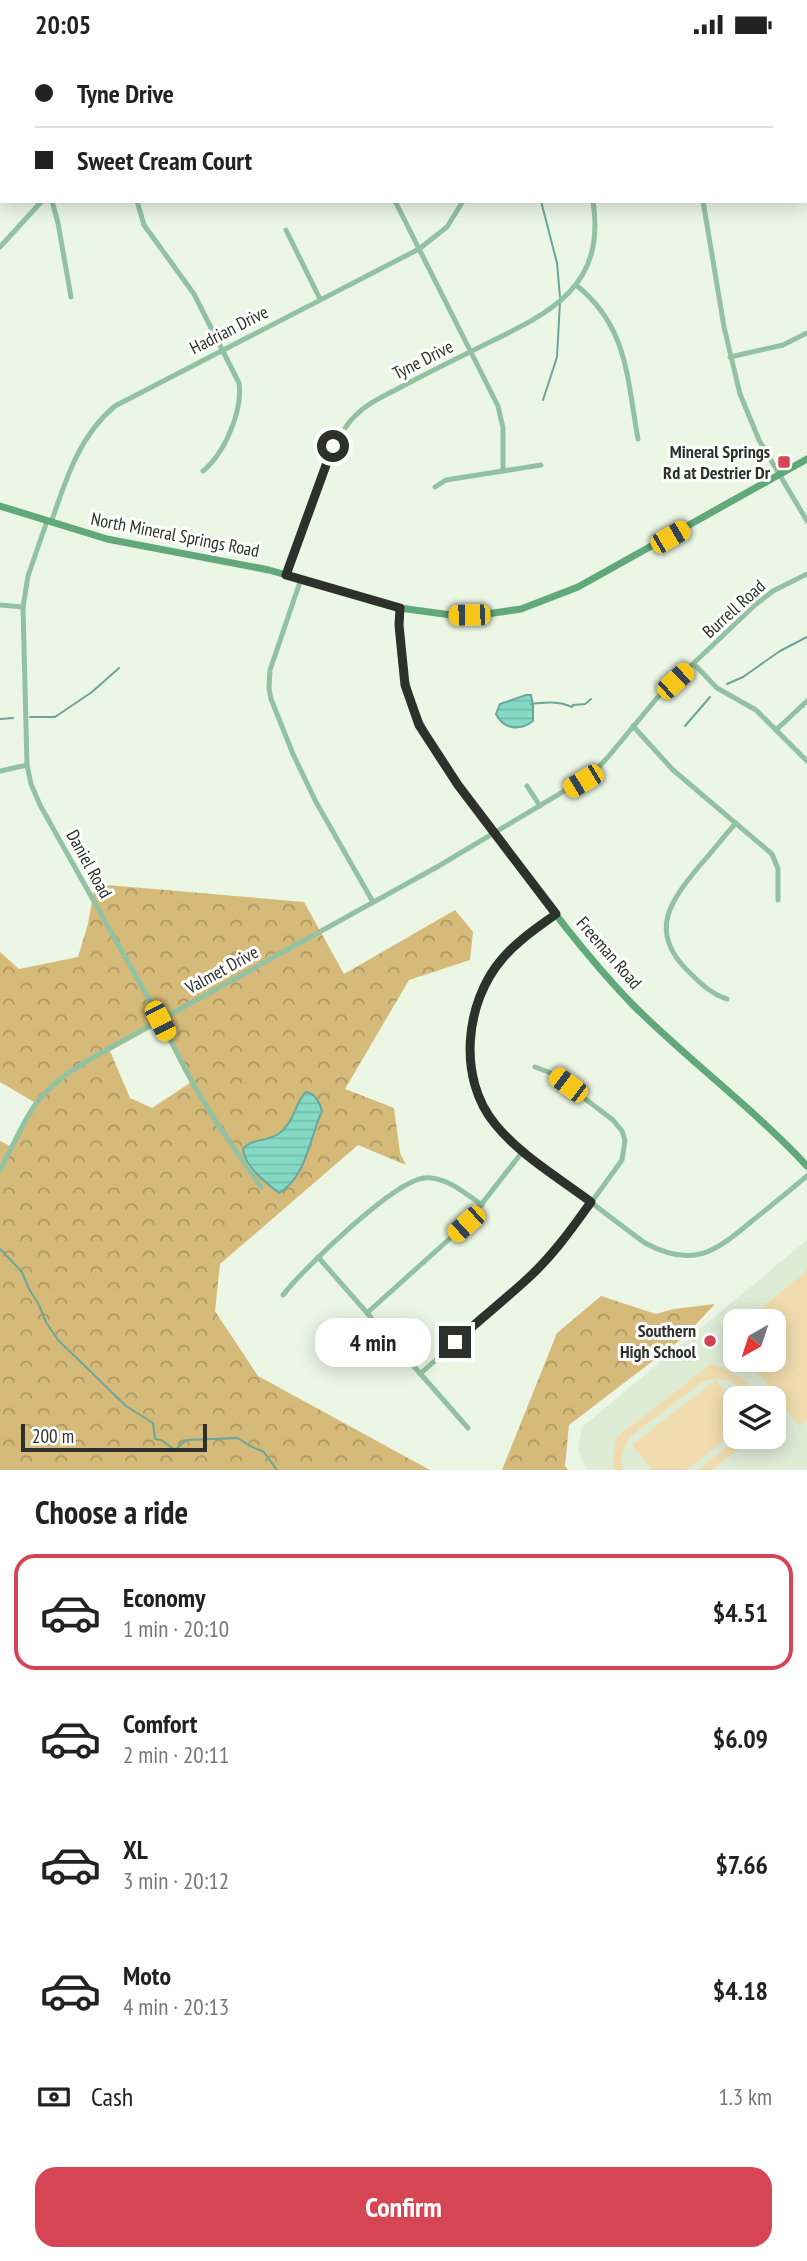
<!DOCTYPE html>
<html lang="en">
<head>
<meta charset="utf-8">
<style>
	body { margin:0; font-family:"PT Sans Narrow",sans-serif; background:#f6f6f6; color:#222; height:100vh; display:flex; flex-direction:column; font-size:26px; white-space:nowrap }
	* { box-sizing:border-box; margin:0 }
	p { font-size:23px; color:#767676 }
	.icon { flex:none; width:38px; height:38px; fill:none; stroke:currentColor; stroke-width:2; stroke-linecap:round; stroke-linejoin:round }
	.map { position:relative; height:1421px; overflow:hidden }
	.side { display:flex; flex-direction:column; background:#fff; flex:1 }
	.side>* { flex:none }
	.hud { position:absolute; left:0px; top:0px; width:808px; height:154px; box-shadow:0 4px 18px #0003; display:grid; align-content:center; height:154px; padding:0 35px; background:#fff }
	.needle { width:46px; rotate:219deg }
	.controls { position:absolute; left:723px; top:1260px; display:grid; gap:14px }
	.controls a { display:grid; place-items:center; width:63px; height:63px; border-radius:14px; background:#fff; box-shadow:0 4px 18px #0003; font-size:35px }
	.scale { position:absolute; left:21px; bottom:18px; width:186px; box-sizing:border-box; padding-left:7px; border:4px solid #2e312b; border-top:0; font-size:19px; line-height:24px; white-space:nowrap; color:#2e312b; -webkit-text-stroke:5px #fff; paint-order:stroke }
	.end { position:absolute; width:32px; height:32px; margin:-16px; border:9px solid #2e312b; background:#fff; box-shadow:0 0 0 4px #fff }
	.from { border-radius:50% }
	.bubble { position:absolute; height:49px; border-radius:21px; background:#fff; box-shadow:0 4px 18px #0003; font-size:23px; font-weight:700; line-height:49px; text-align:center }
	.car { position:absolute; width:21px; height:42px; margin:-21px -10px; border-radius:9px; box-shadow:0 0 5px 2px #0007; background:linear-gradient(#f5c518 24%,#345 0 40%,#f5c518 0 76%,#345 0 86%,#f5c518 0) }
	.hud b { display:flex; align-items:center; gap:24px; height:66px; font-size:26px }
	.hud b+b { border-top:2px solid #e0e0e0 }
	.hud i { width:18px; height:18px; background:#222 }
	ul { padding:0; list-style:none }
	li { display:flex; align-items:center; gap:21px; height:116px; margin:0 14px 10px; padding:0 21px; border:4px solid transparent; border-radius:21px }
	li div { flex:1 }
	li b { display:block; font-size:26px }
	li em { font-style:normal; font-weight:700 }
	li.selected { border-color:#d54554 }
	li>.icon { width:63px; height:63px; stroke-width:1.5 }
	h2 { padding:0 35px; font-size:32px; line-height:84px }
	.pay { display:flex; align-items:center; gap:18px; height:77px; padding:0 35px; font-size:26px }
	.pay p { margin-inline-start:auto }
	.button { display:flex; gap:14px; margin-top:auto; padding:14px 35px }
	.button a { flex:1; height:80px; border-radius:21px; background:#d54554; color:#fff; font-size:28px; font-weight:700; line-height:80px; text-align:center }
	.status { display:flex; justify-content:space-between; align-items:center; height:49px; padding:0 35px; background:#fff; direction:ltr }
	.status svg { height:19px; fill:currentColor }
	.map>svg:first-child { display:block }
	.built { fill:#deebd5; fill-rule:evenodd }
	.forest { fill:url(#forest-crowns); fill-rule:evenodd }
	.pitch { fill:#f0dcae }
	.water { fill:url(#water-rules); stroke:#6ba798; stroke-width:2 }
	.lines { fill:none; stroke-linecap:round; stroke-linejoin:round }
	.stream { stroke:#6ba798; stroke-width:2 }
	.street { stroke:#93c2a2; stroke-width:5 }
	.secondary { stroke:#61a97b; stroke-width:7 }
	.route { stroke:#2e312b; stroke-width:9 }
	.poi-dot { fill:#d54554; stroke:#fff; stroke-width:2.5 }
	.labels { text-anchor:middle; stroke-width:6; stroke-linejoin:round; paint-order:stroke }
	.street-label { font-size:18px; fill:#2e312b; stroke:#fff }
	.poi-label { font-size:18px; font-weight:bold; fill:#2e312b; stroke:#fff; text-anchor:end }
</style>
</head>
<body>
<div class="status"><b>20:05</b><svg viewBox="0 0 49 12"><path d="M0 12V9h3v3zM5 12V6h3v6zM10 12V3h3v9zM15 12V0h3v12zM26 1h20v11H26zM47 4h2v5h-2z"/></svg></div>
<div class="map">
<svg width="807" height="1421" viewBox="0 0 807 1421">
	<defs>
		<pattern id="forest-crowns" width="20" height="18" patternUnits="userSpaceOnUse" patternTransform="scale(1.75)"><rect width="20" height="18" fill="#d6ba79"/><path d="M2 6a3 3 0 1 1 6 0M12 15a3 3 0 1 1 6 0" fill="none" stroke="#ae9863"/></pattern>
		<pattern id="water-rules" width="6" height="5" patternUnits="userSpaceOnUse" patternTransform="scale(1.75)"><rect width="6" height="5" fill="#85dac6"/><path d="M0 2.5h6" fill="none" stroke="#73bcaa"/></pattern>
	</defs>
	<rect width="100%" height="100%" fill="#ecf6e5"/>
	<path class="built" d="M807,1191V1421H587L578,1401L582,1378ZM735,1272H774V1311H735ZM735,1349H774V1388H735Z"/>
	<g class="forest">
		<path d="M95,835L304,853L344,925L455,861L473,883L470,911L409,931L345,1040L394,1059L400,1104L406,1116L358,1096L220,1215L215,1262L258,1327L430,1421H0V1092L10,1097L34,1053L0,1033V903L19,920L78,908L88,875ZM159,975L190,1034L152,1059L130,1049L110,1002ZM303,1045L322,1062C310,1089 306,1123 282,1142L253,1092C286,1088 291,1071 303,1045Z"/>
		<polygon points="601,1247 656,1265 674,1260 715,1255 684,1288 569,1376 565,1417 568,1421 502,1421 557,1284"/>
	</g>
	<g class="pitch">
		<polygon points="807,1221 807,1370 799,1377 748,1311 774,1311 774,1272 747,1272"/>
		<path d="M711,1315C730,1321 749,1330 757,1349H748C738,1331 720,1326 702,1333L631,1387C623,1398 620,1408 623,1421H614L613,1406L617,1388Z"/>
		<polygon points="716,1331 735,1355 735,1383 686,1421 652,1421 632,1396"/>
		<polygon points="740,1388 755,1388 711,1421 697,1421"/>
	</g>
	<g class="water">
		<path d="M526,646H531L533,656V672C520,682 504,681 496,665L500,655Z"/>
		<path d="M306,1043C315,1044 320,1054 322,1062C310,1088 306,1129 279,1144C266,1134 245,1118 243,1100C252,1089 266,1093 278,1085C295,1074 295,1052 306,1043Z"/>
	</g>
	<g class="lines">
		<g class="stream">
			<polyline points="473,2 473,0"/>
			<polyline points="541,152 557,214 560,248"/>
			<polyline points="543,351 557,308 560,253"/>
			<polyline points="727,635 743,628 780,602 807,588"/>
			<path d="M531,655C545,653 559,652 572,658L573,656L585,655L591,650"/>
			<polyline points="30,668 55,668 92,643 119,619"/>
			<polyline points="0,670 13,669"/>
			<polyline points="685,677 710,648"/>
			<polyline points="0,1200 22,1223 29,1240 38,1254 46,1273 58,1291 126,1357 153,1374 155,1390 161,1391 175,1401 186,1391 238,1389 248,1396 264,1403 277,1421"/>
		</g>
		<g class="street">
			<polyline points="417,0 418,2"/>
			<polyline points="567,0 567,2"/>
			<polyline points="678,0 678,2"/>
			<polyline points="23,2 25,0"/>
			<polyline points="163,2 163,0"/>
			<polyline points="280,2 280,0"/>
			<polyline points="807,32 807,33"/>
			<polyline points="0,33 2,31"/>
			<polyline points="0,92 2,93"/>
			<polyline points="52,152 58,174 71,248"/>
			<path d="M137,152L144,176L194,245L239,334C243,362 224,405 203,422"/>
			<polyline points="395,152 498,357 503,379 503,422"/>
			<polyline points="703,152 724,278 740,345 759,391 807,472"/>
			<polyline points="286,181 320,250"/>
			<polyline points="0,198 42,152"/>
			<path d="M576,236C628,277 627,330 638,390"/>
			<polyline points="730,308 783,296 807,284"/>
			<polyline points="435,438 446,431 541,416"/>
			<polyline points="47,472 28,527 23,558 27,716 31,735 40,756 161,972 186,1022 216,1073 261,1138"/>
			<path d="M51,474C66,430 79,387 115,357L419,200L447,178L463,152"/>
			<path d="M286,526C305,480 322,399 356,366C369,353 385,347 401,338C429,323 458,309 486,295C552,263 606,237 593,152"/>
			<polyline points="301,530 270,621 269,639 271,650 293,705 316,753 373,853"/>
			<polyline points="0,556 23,558"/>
			<polyline points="694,615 717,639 756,661 807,712"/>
			<polyline points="633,677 673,721 772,805 778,820 778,851"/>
			<polyline points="776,681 807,652"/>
			<polyline points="0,722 27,716"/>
			<polyline points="527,737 540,757"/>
			<path d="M556,865C537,879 517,892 502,910C465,953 457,1028 494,1074C511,1096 537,1112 560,1129C588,1151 616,1173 645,1194C693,1220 715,1203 752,1172C771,1157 789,1142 807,1127"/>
			<path d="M727,950C711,945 700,934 688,922C647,882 671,851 701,815C713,802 724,787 736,774"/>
			<path d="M0,1121C12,1099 22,1074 37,1053C57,1027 89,1011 117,995L437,818L591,726L608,708L657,649L755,556L773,542L807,525"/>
			<polyline points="318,1208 468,1379"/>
			<path d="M283,1246C303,1220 394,1132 424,1129C445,1127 465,1144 482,1156"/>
			<polyline points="367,1264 466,1175 523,1102"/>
			<polyline points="420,1325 526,1231 546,1211 567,1187 622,1111 625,1091 622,1082 613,1071 551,1024 535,1018"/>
		</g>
		<g class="secondary">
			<polyline points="0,457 107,490 269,521 400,559 451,566 487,565 521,560 578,538 807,410"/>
			<path d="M400,559C394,663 438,708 496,786C539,844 582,903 632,955C688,1011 753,1059 807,1117"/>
		</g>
	</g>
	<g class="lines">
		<path class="route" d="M333,397L286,526L400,559L399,576L405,636L419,676L458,736L556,865C537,879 517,892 502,910C465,953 457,1029 495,1075C520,1106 559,1129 591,1153C571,1181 551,1209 525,1232C502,1253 478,1272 455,1293"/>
	</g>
	<g class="poi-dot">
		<rect x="777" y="406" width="14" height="14" rx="3.5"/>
		<circle cx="710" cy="1292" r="7"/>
	</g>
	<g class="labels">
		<g class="street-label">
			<text transform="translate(229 281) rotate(-27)" y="6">Hadrian Drive</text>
			<text transform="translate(423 311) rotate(-27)" y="6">Tyne Drive</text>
			<text transform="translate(175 486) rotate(11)" y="6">North Mineral Springs Road</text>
			<text transform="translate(734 560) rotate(-42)" y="6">Burrell Road</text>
			<text transform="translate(89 815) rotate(61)" y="6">Daniel Road</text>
			<text transform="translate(609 904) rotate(49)" y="6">Freeman Road</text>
			<text transform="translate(222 921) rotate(-29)" y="6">Valmet Drive</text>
		</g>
		<g class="poi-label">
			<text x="770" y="409">Mineral Springs<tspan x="770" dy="21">Rd at Destrier Dr</tspan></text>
			<text x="696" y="1288">Southern<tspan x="696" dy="21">High School</tspan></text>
		</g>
	</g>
</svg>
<div class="controls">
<a><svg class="needle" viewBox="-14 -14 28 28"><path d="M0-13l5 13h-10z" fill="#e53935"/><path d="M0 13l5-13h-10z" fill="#767676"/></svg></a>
<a><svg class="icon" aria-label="layers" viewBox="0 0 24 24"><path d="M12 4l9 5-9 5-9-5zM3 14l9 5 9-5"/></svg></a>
</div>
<div class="scale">200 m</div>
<i class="end from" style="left:333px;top:397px"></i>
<i class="end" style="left:455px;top:1293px"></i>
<div class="bubble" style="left:315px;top:1269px;width:116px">4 min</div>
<i class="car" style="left:670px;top:488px;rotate:60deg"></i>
<i class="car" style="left:469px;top:566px;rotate:269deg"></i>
<i class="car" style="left:675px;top:632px;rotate:47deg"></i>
<i class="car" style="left:583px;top:732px;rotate:239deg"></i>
<i class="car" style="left:160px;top:972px;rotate:153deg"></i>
<i class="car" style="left:568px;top:1036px;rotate:307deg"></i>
<i class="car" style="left:466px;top:1175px;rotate:228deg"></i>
<div class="hud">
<b><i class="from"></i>Tyne Drive</b>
<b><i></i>Sweet Cream Court</b>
</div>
</div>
<section class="side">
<h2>Choose a ride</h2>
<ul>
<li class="selected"><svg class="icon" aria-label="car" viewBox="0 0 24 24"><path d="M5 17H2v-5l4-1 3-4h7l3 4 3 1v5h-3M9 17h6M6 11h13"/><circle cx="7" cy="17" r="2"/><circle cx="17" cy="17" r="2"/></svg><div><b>Economy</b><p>1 min · 20:10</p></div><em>$4.51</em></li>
<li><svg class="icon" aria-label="car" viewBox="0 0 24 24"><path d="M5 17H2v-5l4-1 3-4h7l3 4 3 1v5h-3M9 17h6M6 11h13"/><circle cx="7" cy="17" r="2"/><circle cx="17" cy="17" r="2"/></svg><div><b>Comfort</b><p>2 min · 20:11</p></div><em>$6.09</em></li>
<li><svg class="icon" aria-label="car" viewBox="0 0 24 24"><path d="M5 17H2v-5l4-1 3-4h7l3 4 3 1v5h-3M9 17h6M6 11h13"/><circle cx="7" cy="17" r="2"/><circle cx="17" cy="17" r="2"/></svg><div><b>XL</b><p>3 min · 20:12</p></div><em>$7.66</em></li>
<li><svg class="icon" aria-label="car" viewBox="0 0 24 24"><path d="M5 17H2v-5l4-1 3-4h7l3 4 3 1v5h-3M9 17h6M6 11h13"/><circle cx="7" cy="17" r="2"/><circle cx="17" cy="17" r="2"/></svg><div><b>Moto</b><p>4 min · 20:13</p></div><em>$4.18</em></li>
</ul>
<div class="pay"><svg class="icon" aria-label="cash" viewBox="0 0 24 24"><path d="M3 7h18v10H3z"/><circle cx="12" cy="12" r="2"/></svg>Cash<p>1.3 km</p></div>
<div class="button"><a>Confirm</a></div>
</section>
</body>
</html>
